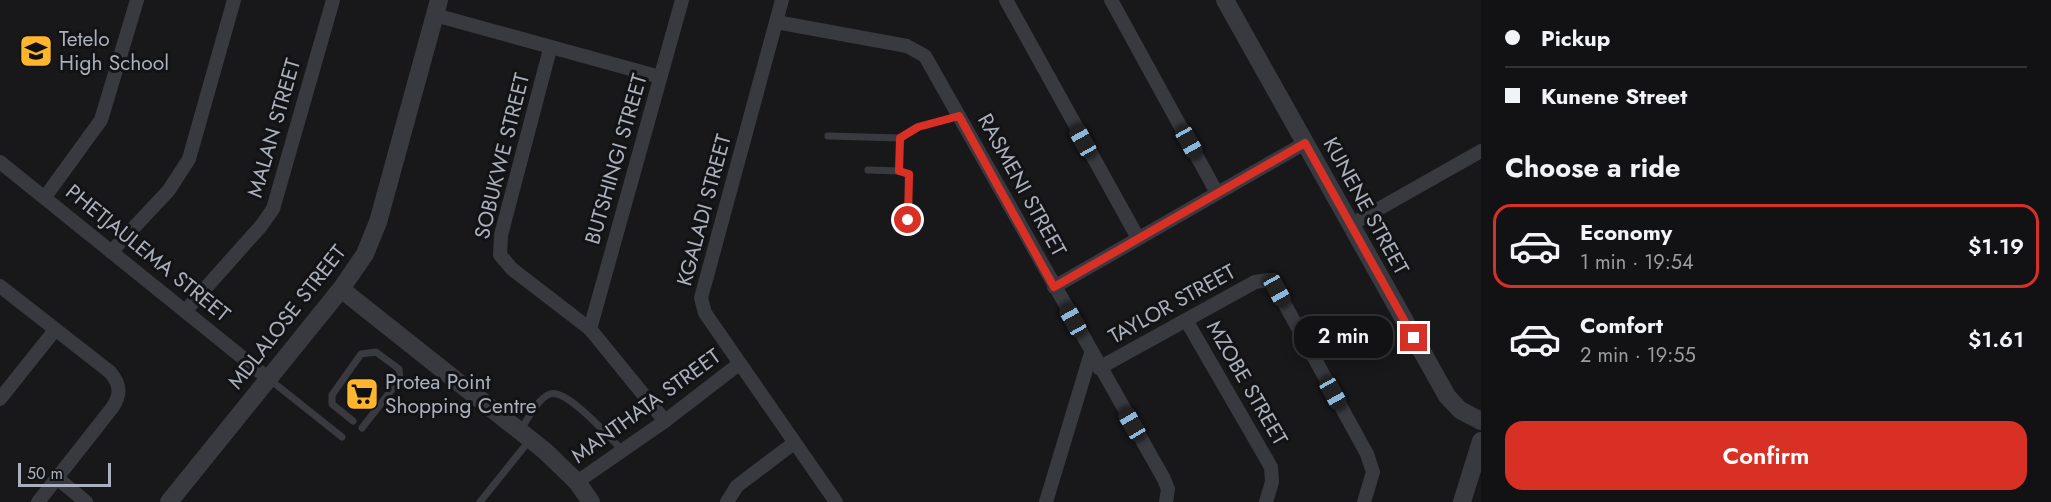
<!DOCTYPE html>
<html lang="en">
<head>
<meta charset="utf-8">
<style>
	body { margin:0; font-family:Jost,sans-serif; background:#1b1b1d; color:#f1f3f6; height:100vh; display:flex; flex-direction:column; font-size:22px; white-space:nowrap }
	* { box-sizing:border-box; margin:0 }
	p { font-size:20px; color:#9c9ea0 }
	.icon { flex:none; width:33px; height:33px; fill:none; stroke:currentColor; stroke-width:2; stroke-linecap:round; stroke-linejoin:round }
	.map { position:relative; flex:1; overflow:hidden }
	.sheet { display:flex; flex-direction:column; background:#121214; width:570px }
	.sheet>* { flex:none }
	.hud { display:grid; align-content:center; height:132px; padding:0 24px; background:#121214 }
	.scale { position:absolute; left:18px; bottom:15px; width:93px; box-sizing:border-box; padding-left:6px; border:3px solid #aab0bc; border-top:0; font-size:16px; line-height:21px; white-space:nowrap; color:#aab0bc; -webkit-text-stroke:4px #131316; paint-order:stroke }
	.end { position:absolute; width:27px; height:27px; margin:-14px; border:8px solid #d93025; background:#fff; box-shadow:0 0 0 3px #fff }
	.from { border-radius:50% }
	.bubble { position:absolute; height:42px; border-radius:18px; background:#121214; box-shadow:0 3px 15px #0003,0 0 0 2px #313234; font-size:20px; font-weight:600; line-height:42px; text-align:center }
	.car { position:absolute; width:18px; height:36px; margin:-18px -9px; border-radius:8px; box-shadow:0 0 4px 2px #0007; background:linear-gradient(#222 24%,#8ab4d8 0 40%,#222 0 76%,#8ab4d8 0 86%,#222 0) }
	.hud b { display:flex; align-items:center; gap:21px; height:57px; font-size:22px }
	.hud b+b { border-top:2px solid #313234 }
	.hud i { width:15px; height:15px; background:#f1f3f6 }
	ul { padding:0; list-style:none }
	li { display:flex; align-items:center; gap:18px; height:84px; margin:0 12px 9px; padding:0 12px; border:3px solid transparent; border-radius:18px }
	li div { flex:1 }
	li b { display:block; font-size:22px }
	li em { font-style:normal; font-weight:600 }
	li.current { border-color:#d93025 }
	li>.icon { width:54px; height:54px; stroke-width:1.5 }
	h2 { padding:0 24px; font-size:27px; line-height:72px }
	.primary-button { display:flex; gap:12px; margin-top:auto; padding:12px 24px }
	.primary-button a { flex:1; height:69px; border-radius:18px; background:#d93025; color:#fff; font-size:24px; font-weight:600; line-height:69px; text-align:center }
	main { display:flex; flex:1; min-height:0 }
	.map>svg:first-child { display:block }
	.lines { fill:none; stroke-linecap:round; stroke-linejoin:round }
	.service { stroke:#393a40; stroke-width:7 }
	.minor { stroke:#393a40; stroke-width:14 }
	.tertiary { stroke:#393a40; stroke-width:18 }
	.route { stroke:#d93025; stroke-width:8 }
	.labels { text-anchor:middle; stroke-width:6; stroke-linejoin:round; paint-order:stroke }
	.poi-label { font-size:21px; fill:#aab0bc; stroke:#131316; text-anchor:start }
	.street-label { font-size:21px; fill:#aab0bc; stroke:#131316 }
</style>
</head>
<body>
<main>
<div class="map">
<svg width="1481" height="502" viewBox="0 0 1481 502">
	<rect width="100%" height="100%" fill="#18181b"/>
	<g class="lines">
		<g class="service">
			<polyline points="828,136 900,138 919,127 959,116"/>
			<polyline points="868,170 899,171 900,138"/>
			<polyline points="899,171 909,174 908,220"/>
			<polyline points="269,379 342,437"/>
			<polyline points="353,421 332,404 332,395 361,354 376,352 399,369 400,379 362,428"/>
			<path d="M520,431C527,420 538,398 550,394C567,388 611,439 623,451"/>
			<polyline points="480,502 529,441"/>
		</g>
		<g class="minor">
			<polyline points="782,0 701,298 705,313 836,502"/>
			<polyline points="1006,0 1138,238"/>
			<polyline points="1111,0 1217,193"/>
			<polyline points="435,15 660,77"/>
			<polyline points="776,22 907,46 925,56 1164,479 1168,489 1166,502"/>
			<polyline points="550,49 501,235 500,255 512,269 590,329 665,421"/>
			<polyline points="0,162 269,379"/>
			<polyline points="45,197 101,120 137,0"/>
			<polyline points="1352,224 1481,151"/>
			<polyline points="111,252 169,190 189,159 234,0"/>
			<path d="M0,286L110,372C121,385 121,395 112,408L38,502"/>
			<polyline points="1054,287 1305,143"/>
			<polyline points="186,310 261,226 273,209 333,0"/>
			<polyline points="1186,320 1271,467 1272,482 1266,502"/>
			<polyline points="590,329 682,0"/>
			<polyline points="1099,368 1255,282 1268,280 1277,290 1367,454 1373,472 1364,502"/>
			<polyline points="0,399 55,330"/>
			<polyline points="57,478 86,502"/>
			<polyline points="577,482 665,421 739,364"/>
			<polyline points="727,502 737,486 794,443"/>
			<polyline points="1046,502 1091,353"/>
		</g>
		<g class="tertiary">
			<polyline points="1225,0 1447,396 1460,410 1481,421"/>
			<polyline points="341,289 545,451 577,482 591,502"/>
			<polyline points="169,502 341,289 365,254 378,222 439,0"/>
			<polyline points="1462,502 1481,441"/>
		</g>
	</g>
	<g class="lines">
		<polyline class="route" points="908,220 909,174 899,171 900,138 918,127 959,116 1054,287 1305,143 1414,338"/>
	</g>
	<defs>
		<symbol id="school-square" viewBox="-11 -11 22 22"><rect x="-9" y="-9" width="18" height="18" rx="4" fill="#ffb52c" stroke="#131316"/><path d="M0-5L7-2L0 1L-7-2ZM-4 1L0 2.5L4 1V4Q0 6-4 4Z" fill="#111"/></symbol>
		<symbol id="supermarket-square" viewBox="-11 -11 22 22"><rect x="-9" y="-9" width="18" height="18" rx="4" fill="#ffb52c" stroke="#131316"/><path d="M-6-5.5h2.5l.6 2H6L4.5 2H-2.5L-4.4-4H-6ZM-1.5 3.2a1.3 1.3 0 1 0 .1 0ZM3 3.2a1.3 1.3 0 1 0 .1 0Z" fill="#111"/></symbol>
	</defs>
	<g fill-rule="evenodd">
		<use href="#school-square" x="17" y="32" width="38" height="38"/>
		<use href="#supermarket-square" x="343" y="375" width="38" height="38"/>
	</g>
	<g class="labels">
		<g class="poi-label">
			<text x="59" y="46">Tetelo<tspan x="59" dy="24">High School</tspan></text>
			<text x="385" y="389">Protea Point<tspan x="385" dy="24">Shopping Centre</tspan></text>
		</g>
		<g class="street-label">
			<text transform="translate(274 128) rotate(-74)" y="7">MALAN STREET</text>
			<text transform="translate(502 156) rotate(-76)" y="7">SOBUKWE STREET</text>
			<text transform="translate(616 159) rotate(-74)" y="7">BUTSHINGI STREET</text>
			<text transform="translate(1022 185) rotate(61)" y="7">RASMENI STREET</text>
			<text transform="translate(1366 206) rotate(61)" y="7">KUNENE STREET</text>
			<text transform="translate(704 210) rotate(-75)" y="7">KGALADI STREET</text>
			<text transform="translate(148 253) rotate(39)" y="7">PHETJAULEMA STREET</text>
			<text transform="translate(1172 304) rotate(-29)" y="7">TAYLOR STREET</text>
			<text transform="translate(287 317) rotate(-52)" y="7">MDLALOSE STREET</text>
			<text transform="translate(1247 383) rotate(60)" y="7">MZOBE STREET</text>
			<text transform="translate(646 406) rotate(-36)" y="7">MANTHATA STREET</text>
		</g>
	</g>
</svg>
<div class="scale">50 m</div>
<i class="end from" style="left:908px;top:220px"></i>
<i class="end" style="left:1414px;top:338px"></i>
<div class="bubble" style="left:1294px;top:316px;width:99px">2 min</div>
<i class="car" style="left:1083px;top:141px;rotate:331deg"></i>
<i class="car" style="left:1189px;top:142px;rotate:151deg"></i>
<i class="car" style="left:1277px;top:290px;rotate:151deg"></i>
<i class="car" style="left:1073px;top:320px;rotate:331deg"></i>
<i class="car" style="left:1333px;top:393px;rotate:151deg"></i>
<i class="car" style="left:1132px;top:424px;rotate:330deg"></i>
</div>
<section class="sheet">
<div class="hud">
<b><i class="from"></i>Pickup</b>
<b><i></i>Kunene Street</b>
</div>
<h2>Choose a ride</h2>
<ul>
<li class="current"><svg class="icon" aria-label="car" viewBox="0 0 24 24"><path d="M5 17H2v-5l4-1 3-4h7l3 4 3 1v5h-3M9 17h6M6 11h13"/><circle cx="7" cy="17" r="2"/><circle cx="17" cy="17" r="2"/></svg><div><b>Economy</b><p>1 min · 19:54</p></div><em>$1.19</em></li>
<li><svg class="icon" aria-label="car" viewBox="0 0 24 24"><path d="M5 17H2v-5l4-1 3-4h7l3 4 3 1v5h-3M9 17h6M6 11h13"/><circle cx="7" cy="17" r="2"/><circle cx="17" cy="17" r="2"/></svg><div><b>Comfort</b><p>2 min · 19:55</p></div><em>$1.61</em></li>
</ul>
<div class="primary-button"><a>Confirm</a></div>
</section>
</main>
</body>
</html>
